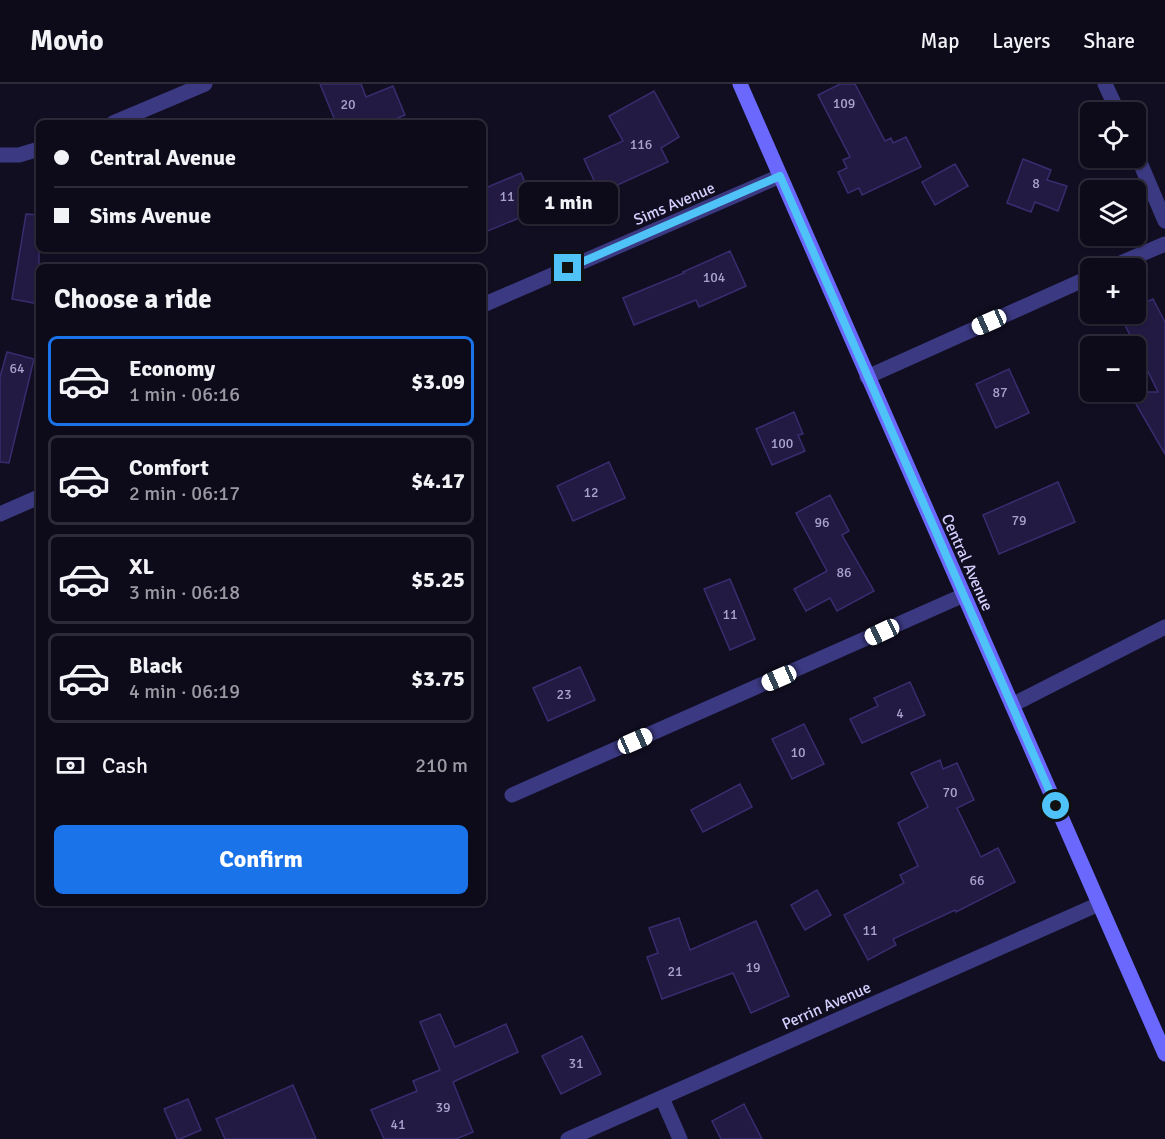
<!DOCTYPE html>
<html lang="en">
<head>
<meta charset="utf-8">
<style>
	body { margin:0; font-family:Signika,sans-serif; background:#161323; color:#f1f3f6; height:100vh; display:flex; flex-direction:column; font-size:22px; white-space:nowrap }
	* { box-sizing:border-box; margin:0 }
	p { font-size:20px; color:#9a9aa2 }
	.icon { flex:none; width:33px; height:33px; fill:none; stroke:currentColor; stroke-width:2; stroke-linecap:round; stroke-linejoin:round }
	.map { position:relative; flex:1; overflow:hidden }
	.sheet { position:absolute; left:36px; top:180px; width:450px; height:642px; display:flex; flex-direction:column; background:#0d0a1a; border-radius:9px; box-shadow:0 2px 4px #0004,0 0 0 2px #2d2b39 }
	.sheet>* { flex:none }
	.hud { position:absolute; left:36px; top:36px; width:450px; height:132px; border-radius:9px; box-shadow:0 2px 4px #0004,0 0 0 2px #2d2b39; display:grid; align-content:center; height:132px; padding:0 18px; background:#0d0a1a }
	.controls { position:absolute; left:1080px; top:18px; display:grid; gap:12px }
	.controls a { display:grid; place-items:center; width:66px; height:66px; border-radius:9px; background:#0d0a1a; box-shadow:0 2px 4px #0004,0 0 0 2px #2d2b39; font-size:30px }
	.end { position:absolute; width:27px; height:27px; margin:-14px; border:8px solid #4fc3f7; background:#111; box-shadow:0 0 0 3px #111 }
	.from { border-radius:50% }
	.bubble { position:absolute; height:42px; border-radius:9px; background:#0d0a1a; box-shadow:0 2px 4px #0004,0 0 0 2px #2d2b39; font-size:20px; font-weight:800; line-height:42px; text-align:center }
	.car { position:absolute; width:18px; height:36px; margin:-18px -9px; border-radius:8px; box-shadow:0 0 4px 2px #0007; background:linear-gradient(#fff 24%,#345 0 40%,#fff 0 76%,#345 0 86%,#fff 0) }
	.hud b { display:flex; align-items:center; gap:21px; height:57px; font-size:22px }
	.hud b+b { border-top:2px solid #2d2b39 }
	.hud i { width:15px; height:15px; background:#f1f3f6 }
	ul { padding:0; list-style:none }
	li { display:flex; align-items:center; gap:18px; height:90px; margin:0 12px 9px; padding:0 6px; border:3px solid #2d2b39; border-radius:9px }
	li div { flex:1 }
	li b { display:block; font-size:22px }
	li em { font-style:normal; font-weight:800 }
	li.current { border-color:#1a73e8 }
	li>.icon { width:54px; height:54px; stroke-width:1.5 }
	h2 { padding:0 18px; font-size:27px; line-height:72px }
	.pay { display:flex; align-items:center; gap:15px; height:66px; padding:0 18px; font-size:22px }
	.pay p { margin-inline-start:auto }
	.cta { display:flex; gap:12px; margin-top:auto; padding:12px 18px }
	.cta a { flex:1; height:69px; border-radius:9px; background:#1a73e8; color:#fff; font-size:24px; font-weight:800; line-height:69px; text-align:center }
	header { display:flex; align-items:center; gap:36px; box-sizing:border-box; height:84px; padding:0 30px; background:#0d0a1a; border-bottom:2px solid #2d2b39 }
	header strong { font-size:28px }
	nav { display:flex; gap:33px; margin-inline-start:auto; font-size:21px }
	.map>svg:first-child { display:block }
	.building { fill:#221a43; stroke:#392c6f; stroke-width:1.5 }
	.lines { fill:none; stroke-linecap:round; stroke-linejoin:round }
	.minor { stroke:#3b3981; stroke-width:15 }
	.secondary { stroke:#6a68fd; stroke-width:15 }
	.route { stroke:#4fc3f7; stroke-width:8 }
	.labels { text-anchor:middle; stroke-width:4.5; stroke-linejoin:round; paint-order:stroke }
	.number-label { font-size:14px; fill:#a8a2cf }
	.street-label { font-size:16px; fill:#d5d0fe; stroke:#110e22 }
</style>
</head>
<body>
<header>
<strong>Movio</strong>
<nav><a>Map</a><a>Layers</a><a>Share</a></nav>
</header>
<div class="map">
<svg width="1165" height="1055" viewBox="0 0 1165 1055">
	<rect width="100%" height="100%" fill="#110e22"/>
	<g class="building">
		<polygon points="320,0 361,0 366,13 393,2 405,31 386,39 336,39"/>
		<polygon points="840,0 855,0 885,57 891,54 893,59 906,53 921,83 862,111 859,104 848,109 838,88 847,84 843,76 850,73 818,11"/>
		<polygon points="654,7 679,53 661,64 668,78 600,109 584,75 623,57 609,32"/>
		<polygon points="1023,75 1051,86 1047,96 1067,102 1058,127 1035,118 1031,128 1007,119"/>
		<polygon points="955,80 968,102 935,121 922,98"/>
		<polygon points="521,89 536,124 523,129 524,132 483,149 483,105"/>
		<polygon points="26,130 39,131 39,220 12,215"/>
		<polygon points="730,167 746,202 699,223 696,216 634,241 623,214 684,189 683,188"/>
		<polygon points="1153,215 1165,238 1165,370 1129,308 1158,308 1120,231 1123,230 1136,230 1136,223"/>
		<polygon points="7,268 34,275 9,379 0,378 0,293"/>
		<polygon points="1009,285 1029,329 996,344 976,300"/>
		<polygon points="794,328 803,350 798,351 805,367 772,381 756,345"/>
		<polygon points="609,378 625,414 573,437 557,402"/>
		<polygon points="1058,398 1075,438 999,470 983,431"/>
		<polygon points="830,411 849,447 842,451 874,507 837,527 830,514 806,527 794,505 827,487 796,429"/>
		<polygon points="730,495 755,555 730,566 704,505"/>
		<polygon points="580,583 595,616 548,637 533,604"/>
		<polygon points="910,598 925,631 862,659 850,635 878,622 874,614"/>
		<polygon points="804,640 824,680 792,695 772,655"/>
		<polygon points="940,676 943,685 957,679 974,716 957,724 981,773 998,764 1015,798 956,828 955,826 893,855 896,861 868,876 844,831 904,799 900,791 918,782 898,739 928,723 911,689"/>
		<polygon points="740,700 752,723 703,748 691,726"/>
		<polygon points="817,806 831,831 805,846 791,821"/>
		<polygon points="679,834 690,866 756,837 789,912 751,929 733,889 662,915 647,873 658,869 649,844"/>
		<polygon points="440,930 455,963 506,940 518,968 453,998 473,1048 456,1055 384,1055 371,1026 417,1007 413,997 440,986 420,938"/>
		<polygon points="582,952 601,990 561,1010 542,972"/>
		<polygon points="293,1001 316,1055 225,1055 216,1035"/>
		<polygon points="188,1015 201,1046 180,1055 177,1055 164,1025"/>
		<polygon points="744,1020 762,1055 721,1055 712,1037"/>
	</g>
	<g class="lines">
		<g class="minor">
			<polyline points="1105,0 1118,28"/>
			<polyline points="113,39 205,0"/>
			<polyline points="1136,69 1165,137"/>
			<polyline points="0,71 19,71 39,65"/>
			<polyline points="1109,184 1165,160"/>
			<polyline points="483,221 780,92"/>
			<polyline points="867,293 1090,193"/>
			<polyline points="0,430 39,413"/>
			<polyline points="1012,621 1165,543"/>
			<polyline points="512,711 964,511"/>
			<polyline points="662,1014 680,1055"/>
			<polyline points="568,1055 1099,820"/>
		</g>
		<polyline class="secondary" points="740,0 1165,970"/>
	</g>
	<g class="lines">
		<polyline class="route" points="568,184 780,92 1056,722"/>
	</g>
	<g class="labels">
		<g class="number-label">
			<text x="844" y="24">109</text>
			<text x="348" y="25">20</text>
			<text x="641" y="65">116</text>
			<text x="1036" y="104">8</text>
			<text x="507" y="117">11</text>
			<text x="714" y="198">104</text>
			<text x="17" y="289">64</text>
			<text x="1000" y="313">87</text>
			<text x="782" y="364">100</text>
			<text x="591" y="413">12</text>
			<text x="1019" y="441">79</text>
			<text x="822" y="443">96</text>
			<text x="844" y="493">86</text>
			<text x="730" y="535">11</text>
			<text x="564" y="615">23</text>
			<text x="900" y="634">4</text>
			<text x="798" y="673">10</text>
			<text x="950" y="713">70</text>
			<text x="977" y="801">66</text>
			<text x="870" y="851">11</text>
			<text x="753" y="888">19</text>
			<text x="675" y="892">21</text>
			<text x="576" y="984">31</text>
			<text x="443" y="1028">39</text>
			<text x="398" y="1045">41</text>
		</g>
		<g class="street-label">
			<text transform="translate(674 119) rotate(-23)" y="6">Sims Avenue</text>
			<text transform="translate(968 478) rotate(66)" y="6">Central Avenue</text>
			<text transform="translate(826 921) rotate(-24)" y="6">Perrin Avenue</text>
		</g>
	</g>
</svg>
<div class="controls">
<a><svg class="icon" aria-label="locate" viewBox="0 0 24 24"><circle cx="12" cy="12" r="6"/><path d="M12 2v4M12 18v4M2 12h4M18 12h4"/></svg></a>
<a><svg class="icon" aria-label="layers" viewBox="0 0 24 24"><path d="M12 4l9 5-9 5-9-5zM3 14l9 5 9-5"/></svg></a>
<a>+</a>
<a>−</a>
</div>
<i class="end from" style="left:1056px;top:722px"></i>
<i class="end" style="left:568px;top:184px"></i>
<div class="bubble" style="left:519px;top:98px;width:99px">1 min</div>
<i class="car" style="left:989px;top:238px;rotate:246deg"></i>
<i class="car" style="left:882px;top:548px;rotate:245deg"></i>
<i class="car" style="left:779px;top:594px;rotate:246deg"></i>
<i class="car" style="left:635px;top:657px;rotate:66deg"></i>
<div class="hud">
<b><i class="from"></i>Central Avenue</b>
<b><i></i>Sims Avenue</b>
</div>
<section class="sheet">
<h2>Choose a ride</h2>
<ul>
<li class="current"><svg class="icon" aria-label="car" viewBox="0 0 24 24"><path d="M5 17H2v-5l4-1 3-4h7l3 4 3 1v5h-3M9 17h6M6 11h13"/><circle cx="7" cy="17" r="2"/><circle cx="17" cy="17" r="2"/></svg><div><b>Economy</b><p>1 min · 06:16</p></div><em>$3.09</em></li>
<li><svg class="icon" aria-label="car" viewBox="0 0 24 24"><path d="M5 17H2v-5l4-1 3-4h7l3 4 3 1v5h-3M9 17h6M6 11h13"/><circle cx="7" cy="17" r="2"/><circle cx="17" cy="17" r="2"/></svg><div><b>Comfort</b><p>2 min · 06:17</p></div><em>$4.17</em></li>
<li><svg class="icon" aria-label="car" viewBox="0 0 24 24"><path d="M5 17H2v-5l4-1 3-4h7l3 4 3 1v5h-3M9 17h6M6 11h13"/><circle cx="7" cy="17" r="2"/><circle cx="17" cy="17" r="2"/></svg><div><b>XL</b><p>3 min · 06:18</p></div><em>$5.25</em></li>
<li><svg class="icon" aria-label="car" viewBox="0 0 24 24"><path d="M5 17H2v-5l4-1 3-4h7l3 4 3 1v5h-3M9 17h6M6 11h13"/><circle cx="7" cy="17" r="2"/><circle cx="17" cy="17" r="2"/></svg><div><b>Black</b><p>4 min · 06:19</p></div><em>$3.75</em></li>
</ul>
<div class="pay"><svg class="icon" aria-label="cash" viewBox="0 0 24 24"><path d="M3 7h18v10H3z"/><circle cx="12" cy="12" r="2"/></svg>Cash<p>210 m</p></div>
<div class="cta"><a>Confirm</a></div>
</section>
</div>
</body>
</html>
